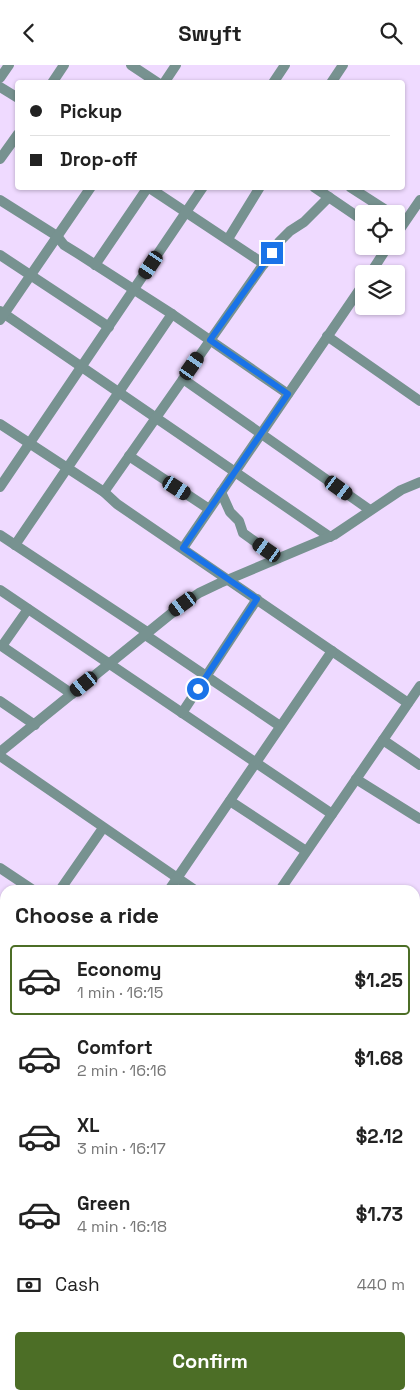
<!DOCTYPE html>
<html lang="en">
<head>
<meta charset="utf-8">
<style>
	body { margin:0; font-family:"Space Grotesk",sans-serif; background:#f2f2f2; color:#222; height:100vh; display:flex; flex-direction:column; font-size:19px; white-space:nowrap }
	* { box-sizing:border-box; margin:0 }
	p { font-size:16px; color:#767676 }
	.icon { flex:none; width:28px; height:28px; fill:none; stroke:currentColor; stroke-width:2; stroke-linecap:round; stroke-linejoin:round }
	.map { position:relative; flex:1; overflow:hidden }
	.side { position:absolute; left:0px; top:820px; width:420px; height:515px; display:flex; flex-direction:column; background:#fff; border-radius:15px 15px 0 0; box-shadow:0 1px 4px #0004 }
	.side>* { flex:none }
	.banner { position:absolute; left:15px; top:15px; width:390px; height:110px; border-radius:5px; box-shadow:0 1px 4px #0004; display:grid; align-content:center; height:110px; padding:0 15px; background:#fff }
	.buttons { position:absolute; left:355px; top:140px; display:grid; gap:10px }
	.buttons a { display:grid; place-items:center; width:50px; height:50px; border-radius:5px; background:#fff; box-shadow:0 1px 4px #0004; font-size:25px }
	.end { position:absolute; width:22px; height:22px; margin:-11px; border:6px solid #1a73e8; background:#fff; box-shadow:0 0 0 2px #fff }
	.from { border-radius:50% }
	.car { position:absolute; width:15px; height:30px; margin:-15px -8px; border-radius:6px; box-shadow:0 0 4px 1px #0007; background:linear-gradient(#222 24%,#8ab4d8 0 40%,#222 0 76%,#8ab4d8 0 86%,#222 0) }
	.banner b { display:flex; align-items:center; gap:18px; height:48px; font-size:19px }
	.banner b+b { border-top:1px solid #e0e0e0 }
	.banner i { width:12px; height:12px; background:#222 }
	ul { padding:0; list-style:none }
	li { display:flex; align-items:center; gap:15px; height:70px; margin:0 10px 8px; padding:0 5px; border:2px solid transparent; border-radius:5px }
	li div { flex:1 }
	li b { display:block; font-size:19px }
	li em { font-style:normal; font-weight:600 }
	li.active { border-color:#4c6e26 }
	li>.icon { width:45px; height:45px; stroke-width:1.5 }
	h2 { padding:0 15px; font-size:22px; line-height:60px }
	.pay { display:flex; align-items:center; gap:12px; height:55px; padding:0 15px; font-size:19px }
	.pay p { margin-inline-start:auto }
	.primary-button { display:flex; gap:10px; margin-top:auto; padding:10px 15px }
	.primary-button a { flex:1; height:58px; border-radius:5px; background:#4c6e26; color:#fff; font-size:20px; font-weight:600; line-height:58px; text-align:center }
	header { display:flex; justify-content:space-between; align-items:center; height:65px; padding:0 15px; background:#fff; font-size:22px; font-weight:600 }
	.map>svg:first-child { display:block }
	.lines { fill:none; stroke-linecap:round; stroke-linejoin:round }
	.street { stroke:#779290; stroke-width:10 }
	.route { stroke:#1a73e8; stroke-width:6 }
</style>
</head>
<body>
<header><svg class="icon" aria-label="back" viewBox="0 0 24 24"><path d="M15 5l-7 7 7 7"/></svg>Swyft<svg class="icon" aria-label="search" viewBox="0 0 24 24"><circle cx="10" cy="10" r="6"/><path d="M15 15l6 6"/></svg></header>
<div class="map">
<svg width="420" height="1335" viewBox="0 0 420 1335">
	<rect width="100%" height="100%" fill="#efdaff"/>
	<g class="lines">
		<g class="street">
			<polyline points="131,0 158,18"/>
			<polyline points="0,13 9,0"/>
			<polyline points="52,18 64,0"/>
			<polyline points="164,18 176,0"/>
			<polyline points="273,18 285,0"/>
			<polyline points="331,18 343,0"/>
			<polyline points="0,22 18,33"/>
			<polyline points="0,94 18,69"/>
			<polyline points="148,122 264,199"/>
			<polyline points="314,122 364,156"/>
			<polyline points="350,122 392,149"/>
			<polyline points="0,135 57,171 64,180 77,188 172,249 288,329"/>
			<polyline points="396,170 420,135"/>
			<polyline points="228,174 260,122"/>
			<polyline points="0,190 109,262"/>
			<polyline points="95,200 148,122"/>
			<polyline points="370,209 388,181"/>
			<polyline points="0,246 330,472"/>
			<polyline points="0,255 91,122"/>
			<polyline points="327,271 420,336"/>
			<polyline points="183,314 370,445"/>
			<polyline points="0,359 104,427 117,439 408,638"/>
			<polyline points="129,391 209,444"/>
			<polyline points="0,422 203,122"/>
			<polyline points="104,427 279,177 290,166 304,157 329,132"/>
			<polyline points="221,427 230,447 239,456 243,468 278,493"/>
			<polyline points="0,470 147,567"/>
			<polyline points="15,480 172,249"/>
			<polyline points="183,483 364,218"/>
			<polyline points="0,525 332,749"/>
			<polyline points="144,569 280,661"/>
			<polyline points="0,580 72,629"/>
			<polyline points="2,581 28,544"/>
			<polyline points="0,636 35,660"/>
			<polyline points="182,648 257,534"/>
			<polyline points="383,675 420,700"/>
			<polyline points="0,687 183,539 199,528 220,518 334,470 401,425 420,417"/>
			<polyline points="0,691 195,825"/>
			<polyline points="356,714 420,754"/>
			<polyline points="230,736 306,786"/>
			<polyline points="0,803 33,825"/>
			<polyline points="60,825 103,763"/>
			<polyline points="169,825 332,586"/>
			<polyline points="280,825 420,621"/>
			<polyline points="0,858 5,861"/>
			<polyline points="0,913 5,906"/>
			<polyline points="415,974 420,977"/>
			<polyline points="0,1027 5,1030"/>
			<polyline points="0,1072 5,1064"/>
			<polyline points="0,1141 5,1144"/>
			<polyline points="0,1195 5,1198"/>
			<polyline points="415,1201 420,1205"/>
			<polyline points="0,1240 5,1232"/>
			<polyline points="0,1250 5,1254"/>
			<polyline points="415,1316 420,1319"/>
			<polyline points="117,1330 124,1335"/>
			<polyline points="332,1330 341,1335"/>
			<polyline points="48,1335 52,1330"/>
			<polyline points="272,1335 276,1330"/>
			<polyline points="308,1335 311,1330"/>
			<polyline points="383,1335 386,1330"/>
		</g>
	</g>
	<g class="lines">
		<polyline class="route" points="198,624 257,534 183,483 288,329 210,275 272,188"/>
	</g>
</svg>
<div class="buttons">
<a><svg class="icon" aria-label="locate" viewBox="0 0 24 24"><circle cx="12" cy="12" r="6"/><path d="M12 2v4M12 18v4M2 12h4M18 12h4"/></svg></a>
<a><svg class="icon" aria-label="layers" viewBox="0 0 24 24"><path d="M12 4l9 5-9 5-9-5zM3 14l9 5 9-5"/></svg></a>
</div>
<i class="end from" style="left:198px;top:624px"></i>
<i class="end" style="left:272px;top:188px"></i>
<i class="car" style="left:151px;top:200px;rotate:214deg"></i>
<i class="car" style="left:192px;top:301px;rotate:35deg"></i>
<i class="car" style="left:177px;top:423px;rotate:123deg"></i>
<i class="car" style="left:339px;top:423px;rotate:126deg"></i>
<i class="car" style="left:267px;top:485px;rotate:305deg"></i>
<i class="car" style="left:183px;top:539px;rotate:234deg"></i>
<i class="car" style="left:84px;top:619px;rotate:231deg"></i>
<div class="banner">
<b><i class="from"></i>Pickup</b>
<b><i></i>Drop-off</b>
</div>
<section class="side">
<h2>Choose a ride</h2>
<ul>
<li class="active"><svg class="icon" aria-label="car" viewBox="0 0 24 24"><path d="M5 17H2v-5l4-1 3-4h7l3 4 3 1v5h-3M9 17h6M6 11h13"/><circle cx="7" cy="17" r="2"/><circle cx="17" cy="17" r="2"/></svg><div><b>Economy</b><p>1 min · 16:15</p></div><em>$1.25</em></li>
<li><svg class="icon" aria-label="car" viewBox="0 0 24 24"><path d="M5 17H2v-5l4-1 3-4h7l3 4 3 1v5h-3M9 17h6M6 11h13"/><circle cx="7" cy="17" r="2"/><circle cx="17" cy="17" r="2"/></svg><div><b>Comfort</b><p>2 min · 16:16</p></div><em>$1.68</em></li>
<li><svg class="icon" aria-label="car" viewBox="0 0 24 24"><path d="M5 17H2v-5l4-1 3-4h7l3 4 3 1v5h-3M9 17h6M6 11h13"/><circle cx="7" cy="17" r="2"/><circle cx="17" cy="17" r="2"/></svg><div><b>XL</b><p>3 min · 16:17</p></div><em>$2.12</em></li>
<li><svg class="icon" aria-label="car" viewBox="0 0 24 24"><path d="M5 17H2v-5l4-1 3-4h7l3 4 3 1v5h-3M9 17h6M6 11h13"/><circle cx="7" cy="17" r="2"/><circle cx="17" cy="17" r="2"/></svg><div><b>Green</b><p>4 min · 16:18</p></div><em>$1.73</em></li>
</ul>
<div class="pay"><svg class="icon" aria-label="cash" viewBox="0 0 24 24"><path d="M3 7h18v10H3z"/><circle cx="12" cy="12" r="2"/></svg>Cash<p>440 m</p></div>
<div class="primary-button"><a>Confirm</a></div>
</section>
</div>
</body>
</html>
